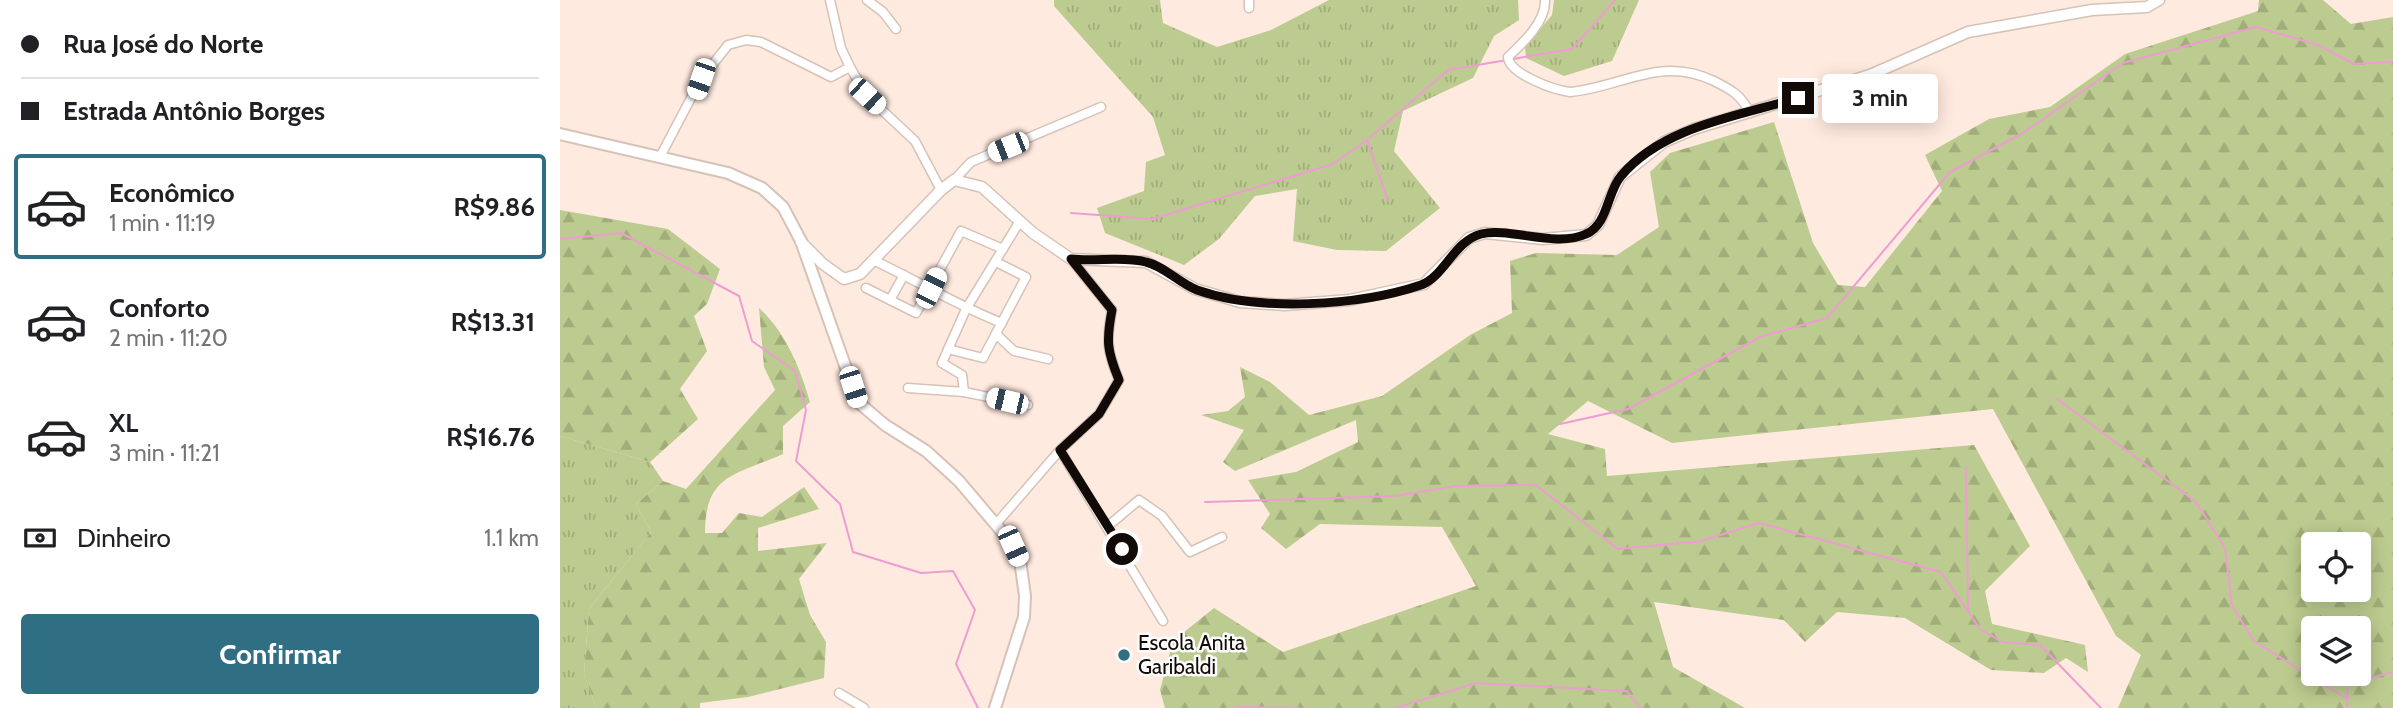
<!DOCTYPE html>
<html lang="pt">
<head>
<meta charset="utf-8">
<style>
	body { margin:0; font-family:Cabin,sans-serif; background:#f6f6f6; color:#202124; height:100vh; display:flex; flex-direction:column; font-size:26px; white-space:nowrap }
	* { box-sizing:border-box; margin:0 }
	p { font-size:23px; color:#757577 }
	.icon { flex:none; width:38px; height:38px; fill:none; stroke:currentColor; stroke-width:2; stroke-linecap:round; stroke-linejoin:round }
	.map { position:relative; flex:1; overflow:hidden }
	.side { display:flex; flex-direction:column; background:#fff; width:560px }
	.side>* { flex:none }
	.hud { display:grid; align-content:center; height:154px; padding:0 21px; background:#fff }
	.tools { position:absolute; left:1741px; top:532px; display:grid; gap:14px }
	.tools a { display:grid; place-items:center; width:70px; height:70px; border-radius:7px; background:#fff; box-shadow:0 4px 18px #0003; font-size:35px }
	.end { position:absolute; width:32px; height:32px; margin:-16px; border:9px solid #110a07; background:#fff; box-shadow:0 0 0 4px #fff }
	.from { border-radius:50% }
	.bubble { position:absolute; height:49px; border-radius:7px; background:#fff; box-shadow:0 4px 18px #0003; font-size:23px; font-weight:700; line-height:49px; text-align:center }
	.car { position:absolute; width:21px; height:42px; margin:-21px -10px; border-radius:9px; box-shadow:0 0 5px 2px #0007; background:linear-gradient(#fff 24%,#345 0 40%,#fff 0 76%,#345 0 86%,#fff 0) }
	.hud b { display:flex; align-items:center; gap:24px; height:66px; font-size:26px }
	.hud b+b { border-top:2px solid #e0e0e0 }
	.hud i { width:18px; height:18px; background:#202124 }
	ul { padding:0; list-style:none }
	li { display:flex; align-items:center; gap:21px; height:105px; margin:0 14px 10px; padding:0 7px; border:4px solid transparent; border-radius:7px }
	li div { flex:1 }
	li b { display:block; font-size:26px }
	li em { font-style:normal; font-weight:700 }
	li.selected { border-color:#306e84 }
	li>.icon { width:63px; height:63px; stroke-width:1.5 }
	.pay { display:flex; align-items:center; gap:18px; height:77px; padding:0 21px; font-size:26px }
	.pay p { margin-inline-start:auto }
	.primary-button { display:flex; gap:14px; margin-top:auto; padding:14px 21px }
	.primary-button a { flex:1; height:80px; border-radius:7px; background:#306e84; color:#fff; font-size:28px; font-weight:700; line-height:80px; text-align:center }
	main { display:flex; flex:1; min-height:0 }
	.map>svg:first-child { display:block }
	.grass { fill:url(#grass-tufts) }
	.forest { fill:url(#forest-firs); fill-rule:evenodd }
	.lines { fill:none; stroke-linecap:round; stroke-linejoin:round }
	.stream { stroke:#ee9dd3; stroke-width:2 }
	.minor-casing { stroke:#d6c2b7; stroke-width:11 }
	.tertiary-casing { stroke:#d6c2b7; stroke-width:13 }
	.secondary-casing { stroke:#d6c2b7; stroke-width:14 }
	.minor { stroke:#fff; stroke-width:8 }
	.tertiary { stroke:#fff; stroke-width:10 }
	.secondary { stroke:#fff; stroke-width:10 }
	.route { stroke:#110a07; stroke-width:9 }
	.poi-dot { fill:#306e84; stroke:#fcfcfc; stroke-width:2.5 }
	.labels { text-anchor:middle; stroke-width:5; stroke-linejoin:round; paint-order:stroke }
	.poi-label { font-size:21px; fill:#110a07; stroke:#fcfcfc; text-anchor:start }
</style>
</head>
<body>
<main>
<section class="side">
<div class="hud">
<b><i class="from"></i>Rua José do Norte</b>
<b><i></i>Estrada Antônio Borges</b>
</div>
<ul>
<li class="selected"><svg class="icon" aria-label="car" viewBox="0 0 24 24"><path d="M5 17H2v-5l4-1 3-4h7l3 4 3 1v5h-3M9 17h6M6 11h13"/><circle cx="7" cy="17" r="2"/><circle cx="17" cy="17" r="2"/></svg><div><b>Econômico</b><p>1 min · 11:19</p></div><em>R$9.86</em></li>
<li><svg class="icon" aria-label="car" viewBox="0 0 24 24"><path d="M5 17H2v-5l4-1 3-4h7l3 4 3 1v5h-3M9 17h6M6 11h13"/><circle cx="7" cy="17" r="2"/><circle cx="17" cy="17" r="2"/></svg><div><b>Conforto</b><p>2 min · 11:20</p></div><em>R$13.31</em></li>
<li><svg class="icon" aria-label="car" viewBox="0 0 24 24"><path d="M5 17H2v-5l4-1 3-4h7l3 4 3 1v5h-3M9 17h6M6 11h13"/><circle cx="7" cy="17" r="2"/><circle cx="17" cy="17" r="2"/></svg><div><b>XL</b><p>3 min · 11:21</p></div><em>R$16.76</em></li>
</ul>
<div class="pay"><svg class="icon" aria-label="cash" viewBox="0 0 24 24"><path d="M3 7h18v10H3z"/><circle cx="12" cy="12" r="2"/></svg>Dinheiro<p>1.1 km</p></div>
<div class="primary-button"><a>Confirmar</a></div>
</section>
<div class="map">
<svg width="1833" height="708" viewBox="0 0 1833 708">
	<defs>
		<pattern id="grass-tufts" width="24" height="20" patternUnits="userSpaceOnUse" patternTransform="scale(1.75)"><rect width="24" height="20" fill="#bccb8f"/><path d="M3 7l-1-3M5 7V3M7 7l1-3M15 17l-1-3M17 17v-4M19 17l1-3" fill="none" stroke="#a1ad7a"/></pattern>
		<pattern id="forest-firs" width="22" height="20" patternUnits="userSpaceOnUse" patternTransform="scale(1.75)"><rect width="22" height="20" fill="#bccb8f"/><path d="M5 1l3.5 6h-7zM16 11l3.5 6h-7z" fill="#a1ad7a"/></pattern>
	</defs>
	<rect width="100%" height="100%" fill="#ffeadf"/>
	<g class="grass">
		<polygon points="494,0 600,0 603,23 657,47 711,30 769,0 958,0 959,20 934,36 913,78 843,111 834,151 880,208 826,251 777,250 733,241 737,189 695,196 659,239 624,265 545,233 537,208 584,191 586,162 605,155 593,117 494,6"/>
		<polygon points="994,0 1079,0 1052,61 1004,76 966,58 965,47 992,15"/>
		<polygon points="0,436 90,462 103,481 76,504 91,532 29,609 24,674 36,708 0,708"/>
	</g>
	<g class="forest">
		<path d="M1699,0H1763L1791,24L1833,17V708H1558L1581,655L1556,636L1433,409L1112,443L1028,401L988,434L1045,449L1047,476L1414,445L1470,546L1425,591L1432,624L1525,645L1528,672L1506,658L1484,673L1431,670L1345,618L1277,612L1245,642L1224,620L1094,602L1113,667L1185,708H605L600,690L613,641L654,608L723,652L916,586L882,527L760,524L726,549L701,528L710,514L688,480L736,472L798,442L796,420L675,471L663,462L684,430L641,415L668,411L685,397L680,367L710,382L749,415L822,396L910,335L952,313L950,261L976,253L1057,255L1099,227L1090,172L1110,153L1214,122L1253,243L1278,285L1305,287L1382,191L1365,155L1429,119L1490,107L1565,54L1698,11ZM1799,544V590H1754V544ZM1799,628V674H1754V628Z"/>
		<polygon points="0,210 108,229 160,269 147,304 134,316 147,351 120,389 138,419 90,462 0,436"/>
		<path d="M199,308C226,333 240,368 250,402L223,426V454C176,475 145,474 145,533H162L179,513L202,517L244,487L259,509L198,528V551L267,543L239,579L250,615L266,642L264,678L188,697L140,703V708H36L24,674L29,609L91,532L76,504L103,481L126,489L215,390L204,367Z"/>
	</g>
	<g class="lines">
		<g class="stream">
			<polyline points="953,59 1012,49 1055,0"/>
			<polyline points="807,140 828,201"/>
			<polyline points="511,213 592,219 773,164 807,140 888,70 947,60"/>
			<polyline points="0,239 61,233 179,296 192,341 235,371 246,410 236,461 280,504 293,552 361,573 393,571 415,610 396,664 418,708"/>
			<polyline points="1496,398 1636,502 1665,548 1672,606 1694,641 1787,699"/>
			<polyline points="1000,424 1068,409 1200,337 1267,318 1390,172 1463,133 1563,63 1696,27 1758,45 1794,64 1833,62"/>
			<polyline points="1406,467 1408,609"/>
			<polyline points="645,502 835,496 895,486 976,485 1058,549 1141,541 1199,523 1381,572 1420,629 1442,642 1480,645 1541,708"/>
			<polyline points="677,707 739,708"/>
			<polyline points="835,708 916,683 1067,691 1080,708"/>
			<polyline points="1787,708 1788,684 1833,672"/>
		</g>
		<defs>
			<g id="minor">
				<polyline points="270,0 281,48 290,67 307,96 355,141 381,190"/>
				<polyline points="307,0 323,12 336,29"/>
				<polyline points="689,0 689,8"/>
				<path d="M985,0C986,22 963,43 948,57C949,74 994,90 1010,92C1063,87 1100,55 1154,81C1172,90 1181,95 1190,113"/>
				<polyline points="101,155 141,79 168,45 186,40 201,42 271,77 290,67"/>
				<polyline points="394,180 411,162 541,107"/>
				<path d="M315,261C358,281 398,306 442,323"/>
				<polyline points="306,288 356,313 401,231 443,249"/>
				<polyline points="330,300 344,275"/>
				<polyline points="436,334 454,351 488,359"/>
				<polyline points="388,349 423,358 466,277 436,262"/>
				<polyline points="348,388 404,392 468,405"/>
				<polyline points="404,392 402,375 382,363 406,309 460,221"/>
				<polyline points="500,450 603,621"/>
				<path d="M436,524L500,450L539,414L559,380C547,351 546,341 552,310L511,259"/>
				<polyline points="548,526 579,500 602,516 630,552 662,537"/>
				<polyline points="279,693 304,708"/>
			</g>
			<polyline id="tertiary" points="241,242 263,264 284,279 300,274 381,190 394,180 422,187 473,233 511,259 586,262 635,289 680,302 725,305 790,300 864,284 909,238 925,233 983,239 1026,235 1038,225 1060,177 1104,142 1134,129 1310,75 1408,32 1532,10 1587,7 1599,0"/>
			<polyline id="secondary" points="0,134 168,173 202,188 223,207 241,241 298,402 325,425 366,451 399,481 454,546 460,560 465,596 464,617 435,708"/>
		</defs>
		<use href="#minor" class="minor-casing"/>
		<use href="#tertiary" class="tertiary-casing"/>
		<use href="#secondary" class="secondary-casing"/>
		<use href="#minor" class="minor"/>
		<use href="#tertiary" class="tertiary"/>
		<use href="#secondary" class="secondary"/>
	</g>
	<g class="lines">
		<path class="route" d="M562,549L500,450L539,414L559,380C547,351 546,341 552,310L511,259C535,262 563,256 586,262C604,266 619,283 637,290C699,312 799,306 861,285C884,277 894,241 921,234C949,227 996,248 1026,234C1048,225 1047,192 1061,176C1103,126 1179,116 1238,98"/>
	</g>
	<circle class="poi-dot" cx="564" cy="655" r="7"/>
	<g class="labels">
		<g class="poi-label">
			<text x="578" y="650">Escola Anita<tspan x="578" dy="24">Garibaldi</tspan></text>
		</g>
	</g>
</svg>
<div class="tools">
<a><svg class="icon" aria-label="locate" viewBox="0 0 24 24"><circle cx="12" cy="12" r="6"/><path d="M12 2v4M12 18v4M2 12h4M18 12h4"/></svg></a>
<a><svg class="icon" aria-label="layers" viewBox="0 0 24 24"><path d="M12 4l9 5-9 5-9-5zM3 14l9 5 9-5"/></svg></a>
</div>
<i class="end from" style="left:562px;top:549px"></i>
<i class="end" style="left:1238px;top:98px"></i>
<div class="bubble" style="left:1262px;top:74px;width:116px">3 min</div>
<i class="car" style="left:141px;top:79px;rotate:199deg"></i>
<i class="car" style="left:307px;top:96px;rotate:133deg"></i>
<i class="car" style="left:448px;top:147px;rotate:248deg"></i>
<i class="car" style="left:371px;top:288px;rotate:26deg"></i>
<i class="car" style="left:293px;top:387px;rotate:162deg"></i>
<i class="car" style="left:447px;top:401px;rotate:283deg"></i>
<i class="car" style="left:453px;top:546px;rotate:156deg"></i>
</div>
</main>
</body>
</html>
